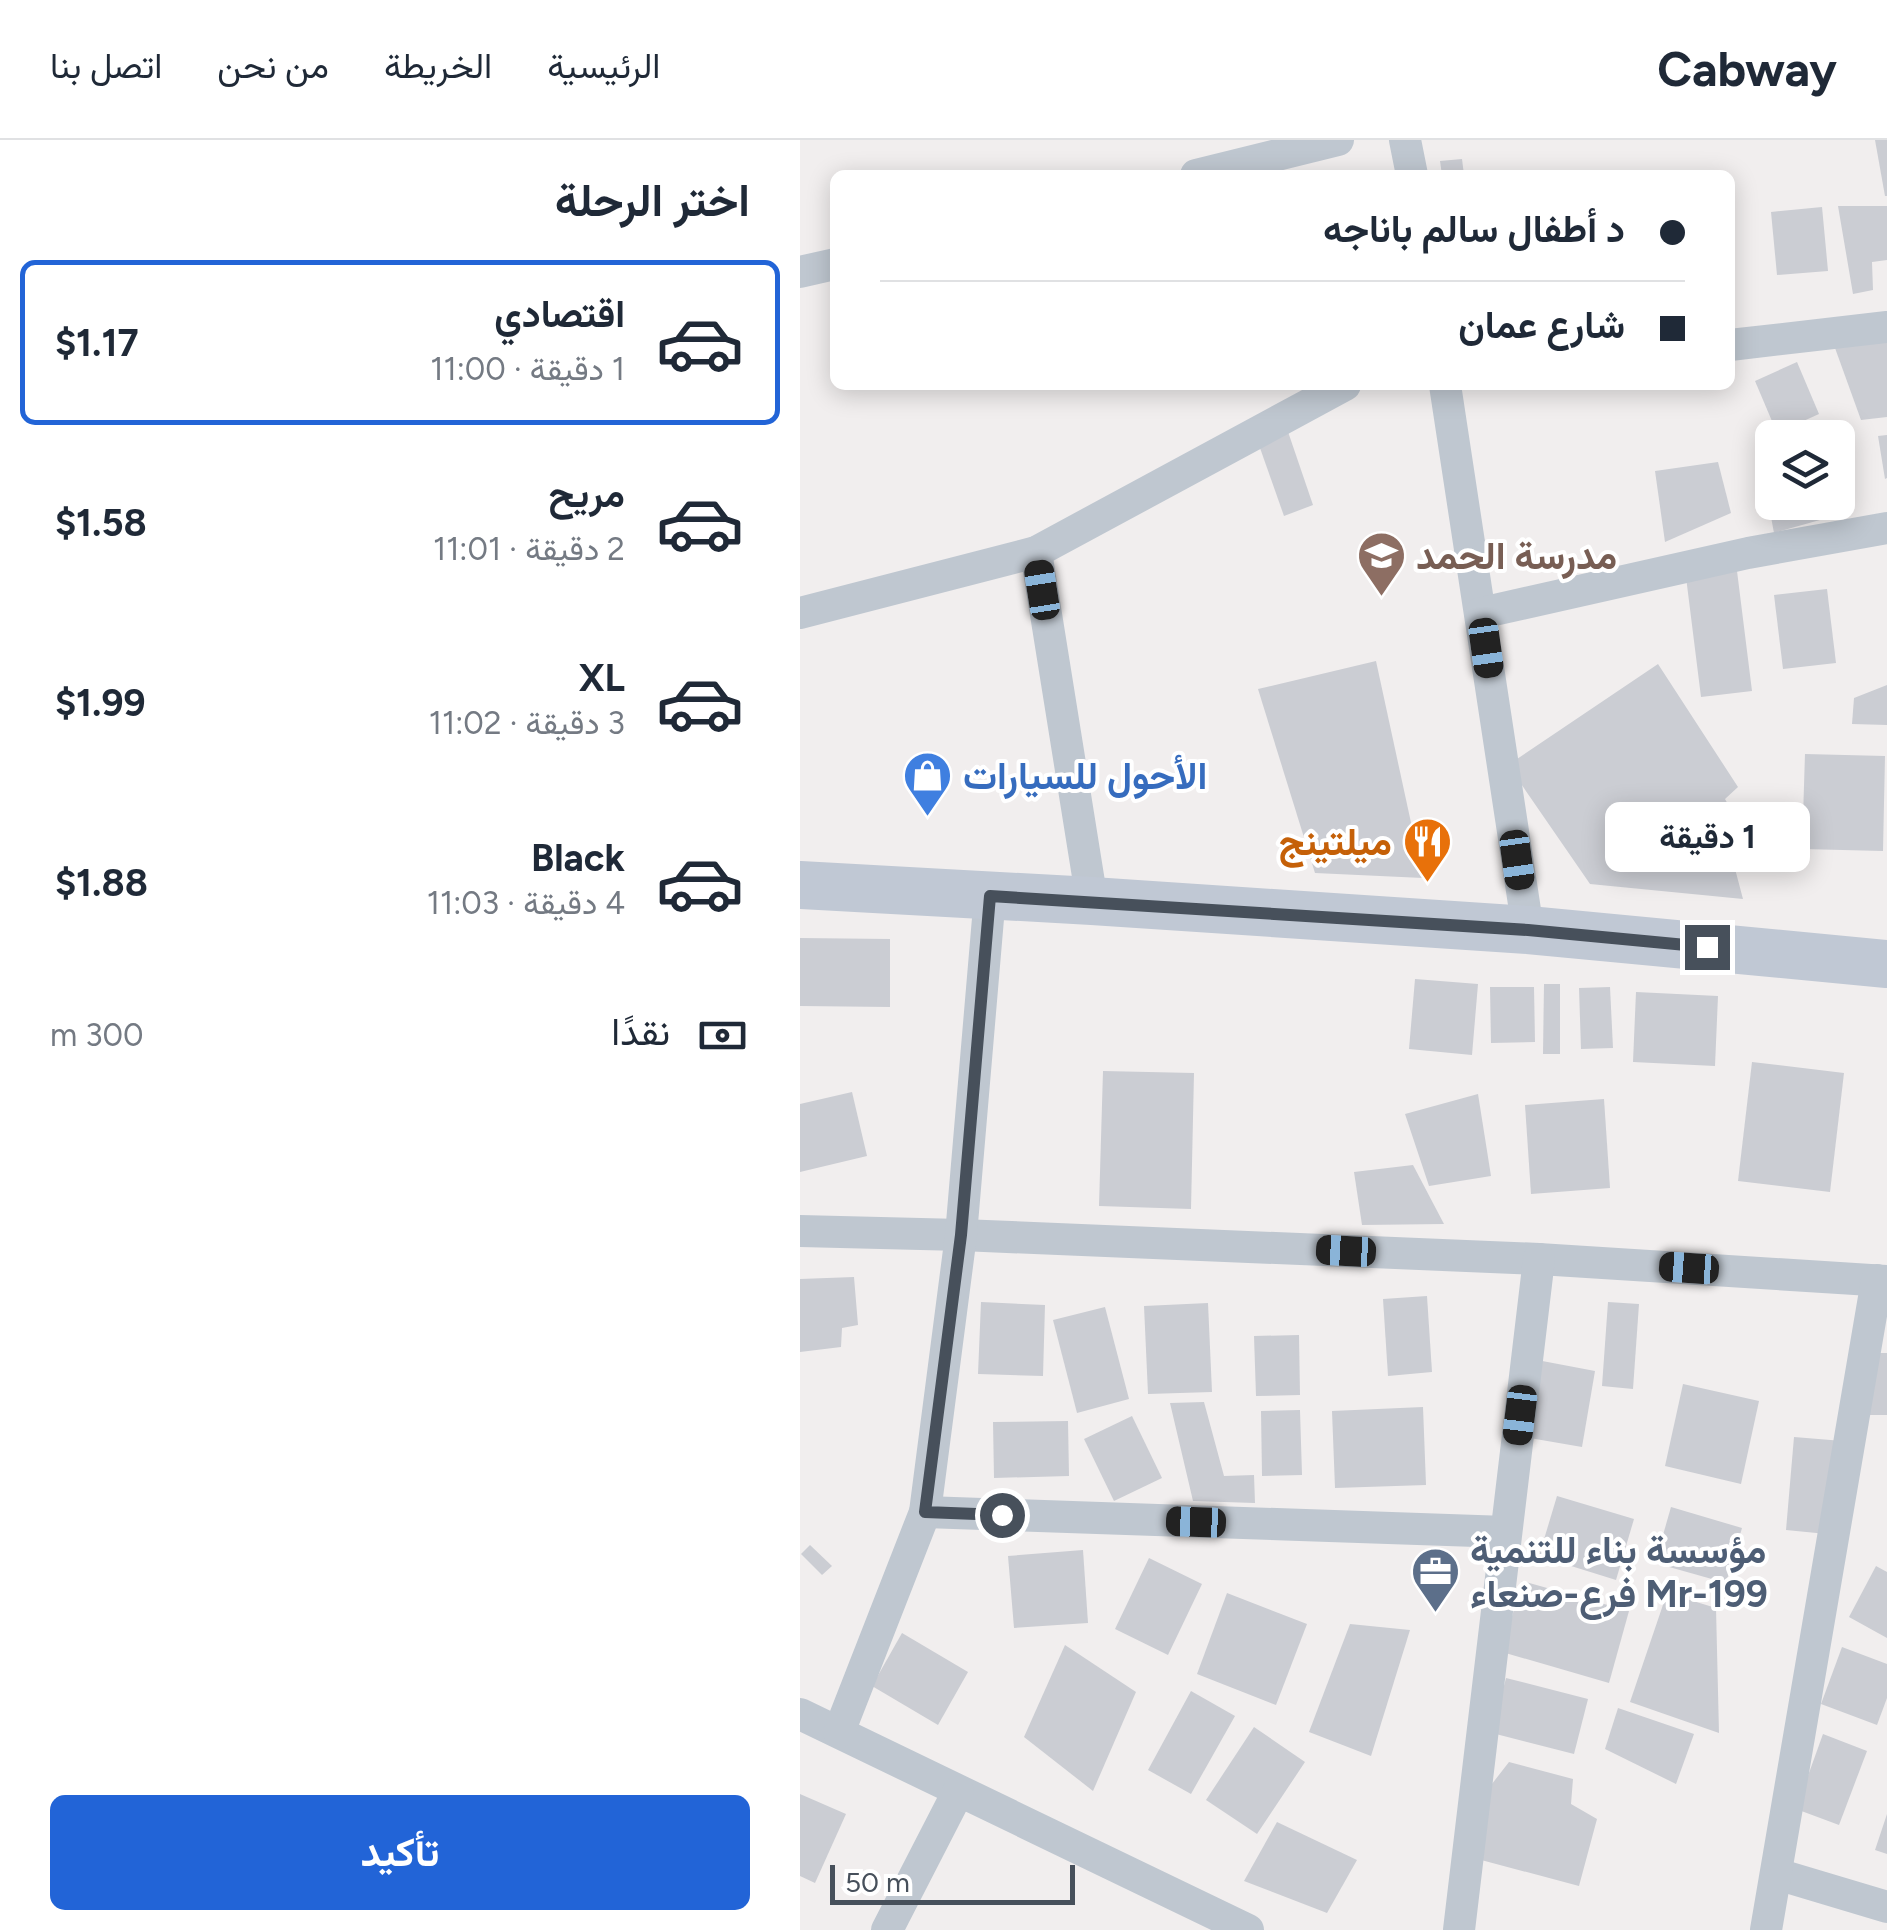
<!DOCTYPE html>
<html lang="ar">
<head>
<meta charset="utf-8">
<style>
	body { margin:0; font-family:Figtree,Vazirmatn,sans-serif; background:#f6f6f7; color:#1f2937; direction:rtl; height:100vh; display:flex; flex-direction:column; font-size:38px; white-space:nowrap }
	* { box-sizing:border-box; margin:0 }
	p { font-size:32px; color:#747a83 }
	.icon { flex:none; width:55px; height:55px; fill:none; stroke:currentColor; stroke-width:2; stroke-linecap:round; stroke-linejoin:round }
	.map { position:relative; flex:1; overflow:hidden; direction:ltr }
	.drawer { display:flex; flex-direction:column; background:#fff; width:800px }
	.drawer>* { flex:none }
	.guide { position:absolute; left:30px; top:30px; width:905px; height:220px; border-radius:15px; box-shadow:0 5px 25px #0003; direction:rtl; display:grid; align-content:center; height:220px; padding:0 50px; background:#fff }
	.tools { position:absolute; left:955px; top:280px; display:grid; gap:20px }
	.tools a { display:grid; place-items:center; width:100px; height:100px; border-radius:15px; background:#fff; box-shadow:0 5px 25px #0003; font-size:50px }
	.scale { position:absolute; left:30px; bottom:25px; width:245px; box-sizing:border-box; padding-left:10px; border:5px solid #47505b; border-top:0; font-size:28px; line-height:35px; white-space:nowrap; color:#47505b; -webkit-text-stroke:8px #fff; paint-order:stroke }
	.end { position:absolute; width:45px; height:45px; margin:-22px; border:12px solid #47505b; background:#fff; box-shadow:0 0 0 5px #fff }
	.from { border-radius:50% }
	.bubble { position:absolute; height:70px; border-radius:15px; background:#fff; box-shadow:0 5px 25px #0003; font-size:32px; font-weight:700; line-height:70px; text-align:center; direction:rtl }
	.car { position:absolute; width:30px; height:60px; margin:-30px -15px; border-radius:12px; box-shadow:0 0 8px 2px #0007; background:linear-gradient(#222 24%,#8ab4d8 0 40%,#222 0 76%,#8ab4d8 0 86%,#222 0) }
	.guide b { display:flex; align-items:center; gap:35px; height:95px; font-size:38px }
	.guide b+b { border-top:2px solid #e0e1e3 }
	.guide i { width:25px; height:25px; background:#1f2937 }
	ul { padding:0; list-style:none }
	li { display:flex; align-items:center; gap:30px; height:165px; margin:0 20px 15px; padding:0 30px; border:5px solid transparent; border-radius:15px }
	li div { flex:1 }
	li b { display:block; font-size:38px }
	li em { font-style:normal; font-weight:700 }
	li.on { border-color:#2264d7 }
	li>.icon { width:90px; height:90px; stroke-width:1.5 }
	h2 { padding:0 50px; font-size:45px; line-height:120px }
	.pay { display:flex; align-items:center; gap:25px; height:110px; padding:0 50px; font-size:38px }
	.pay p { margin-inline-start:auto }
	.cta { display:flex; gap:20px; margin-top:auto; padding:20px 50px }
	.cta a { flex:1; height:115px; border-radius:15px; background:#2264d7; color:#fff; font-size:40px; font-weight:700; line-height:115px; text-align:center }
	header { display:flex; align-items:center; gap:60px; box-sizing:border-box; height:140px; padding:0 50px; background:#fff; border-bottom:2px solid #e0e1e3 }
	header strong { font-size:48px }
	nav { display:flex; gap:55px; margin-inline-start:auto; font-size:35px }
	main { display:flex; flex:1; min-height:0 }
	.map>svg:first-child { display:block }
	.building { fill:#cbcdd3 }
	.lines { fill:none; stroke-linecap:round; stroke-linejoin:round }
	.street { stroke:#bfc7d0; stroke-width:32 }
	.secondary { stroke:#c0c8d4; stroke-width:48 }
	.route { stroke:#47505b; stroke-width:12 }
	.labels { text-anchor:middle; stroke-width:8; stroke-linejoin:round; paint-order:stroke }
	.education-label { font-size:38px; font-weight:bold; fill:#785e54; stroke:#fff; text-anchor:start }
	.shop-label { font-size:38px; font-weight:bold; fill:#366cbe; stroke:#fff; text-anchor:start }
	.food-label { font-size:38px; font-weight:bold; fill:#c56008; stroke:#fff; text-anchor:end }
	.service-label { font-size:38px; font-weight:bold; fill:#4e5e75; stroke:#fff; text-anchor:start }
</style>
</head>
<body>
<header>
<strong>Cabway</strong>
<nav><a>الرئيسية</a><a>الخريطة</a><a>من نحن</a><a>اتصل بنا</a></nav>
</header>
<main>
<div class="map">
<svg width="1087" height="1790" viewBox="0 0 1087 1790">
	<rect width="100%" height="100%" fill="#f1eeee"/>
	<g class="building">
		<polygon points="1075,0 1087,0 1087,56 1085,56"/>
		<polygon points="662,19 664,35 642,35 640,21"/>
		<polygon points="1038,66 1087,66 1087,120 1072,122 1073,150 1053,154"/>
		<polygon points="1022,67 1028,131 977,135 971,72"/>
		<polygon points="1087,200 1087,277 1061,280 1035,208"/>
		<polygon points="997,222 1019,274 977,293 955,241"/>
		<polygon points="484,280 513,365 484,376 454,291"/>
		<polygon points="1044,286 1053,337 1038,342 1038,298 1014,297"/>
		<polygon points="1087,295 1087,338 1085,339 1078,296"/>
		<polygon points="972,313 972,362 1024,362 1027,378 974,393 960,318"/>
		<polygon points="918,322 931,373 865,402 855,331"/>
		<polygon points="937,431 952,551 901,557 886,437"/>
		<polygon points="1027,449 1036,523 983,529 974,455"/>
		<polygon points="576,521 623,738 515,733 458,549"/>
		<polygon points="858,524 938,647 925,659 952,708 934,725 943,759 790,744 708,625"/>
		<polygon points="1087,545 1087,585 1052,584 1054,558"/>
		<polygon points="1005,614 1085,616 1083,711 1002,709"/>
		<polygon points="0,798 90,799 90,867 0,866"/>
		<polygon points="615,839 678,844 672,915 609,909"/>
		<polygon points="744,844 760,844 760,914 743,914"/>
		<polygon points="690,847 734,847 735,902 691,903"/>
		<polygon points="810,847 813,908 781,909 779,848"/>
		<polygon points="836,852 918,856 915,926 833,922"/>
		<polygon points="952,922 1044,933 1030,1052 938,1041"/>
		<polygon points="303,931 394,933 391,1069 299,1066"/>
		<polygon points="52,952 67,1016 0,1032 0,964"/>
		<polygon points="678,954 691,1036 629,1046 605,974"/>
		<polygon points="804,959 810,1048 731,1054 725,965"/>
		<polygon points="613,1025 644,1084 562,1085 554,1032"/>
		<polygon points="54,1137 58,1185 42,1188 41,1207 0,1212 0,1139"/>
		<polygon points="627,1156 632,1232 588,1236 583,1159"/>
		<polygon points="181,1162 245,1165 243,1236 178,1234"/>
		<polygon points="808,1162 839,1164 833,1249 802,1246"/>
		<polygon points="408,1163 412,1252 348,1254 344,1166"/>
		<polygon points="305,1167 329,1259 277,1273 253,1180"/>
		<polygon points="499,1195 500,1255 456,1256 454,1196"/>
		<polygon points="1064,1213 1087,1213 1087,1275 1066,1275"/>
		<polygon points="737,1220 795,1231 782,1307 724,1297"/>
		<polygon points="883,1244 959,1261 941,1344 865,1326"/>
		<polygon points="404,1262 424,1336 454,1335 455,1363 393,1361 370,1263"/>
		<polygon points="623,1267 626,1345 535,1348 532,1271"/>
		<polygon points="500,1270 502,1335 462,1336 461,1271"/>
		<polygon points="332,1276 362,1338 314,1361 284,1299"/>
		<polygon points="268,1281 269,1336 194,1338 193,1282"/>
		<polygon points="994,1297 1055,1302 1047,1396 986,1390"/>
		<polygon points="757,1356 834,1379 816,1440 739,1416"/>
		<polygon points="871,1367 942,1388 926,1443 855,1423"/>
		<polygon points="10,1405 32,1426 22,1435 1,1414"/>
		<polygon points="283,1410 288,1483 214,1488 208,1416"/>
		<polygon points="349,1418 402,1444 368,1515 315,1489"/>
		<polygon points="1076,1426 1087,1432 1087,1498 1049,1477"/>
		<polygon points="722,1441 829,1471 809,1543 702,1512"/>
		<polygon points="427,1453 507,1484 476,1565 397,1534"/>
		<polygon points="867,1453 916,1468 919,1593 830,1562"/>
		<polygon points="550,1484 610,1490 571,1616 509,1592"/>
		<polygon points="102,1493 168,1532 138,1585 72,1546"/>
		<polygon points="265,1505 336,1552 293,1651 224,1597"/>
		<polygon points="1042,1507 1087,1524 1087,1558 1077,1585 1021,1564"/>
		<polygon points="706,1538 788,1559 774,1614 692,1593"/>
		<polygon points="391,1551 435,1576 391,1654 348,1630"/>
		<polygon points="818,1568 894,1594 876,1644 805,1609"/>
		<polygon points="454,1587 505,1622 457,1694 406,1660"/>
		<polygon points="1023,1594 1067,1611 1039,1685 996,1669"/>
		<polygon points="709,1622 773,1639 771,1664 797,1679 779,1746 670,1717 688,1649"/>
		<polygon points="0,1654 46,1674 15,1743 0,1736"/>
		<polygon points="1087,1674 1087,1714 1075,1710"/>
		<polygon points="477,1682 557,1720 527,1773 444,1741"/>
	</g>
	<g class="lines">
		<g class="street">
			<polyline points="605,0 612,35"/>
			<polyline points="396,35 538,0"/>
			<polyline points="0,132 35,124"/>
			<polyline points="930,205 1087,187"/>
			<polyline points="645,245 728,790"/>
			<polyline points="236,412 292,761"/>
			<polyline points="0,473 236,412 545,245"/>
			<polyline points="681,473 948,413 1087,388"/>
			<polyline points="0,1091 161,1095 739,1119 1087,1141"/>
			<polyline points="125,1372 706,1392"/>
			<polyline points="0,1574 448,1790"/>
			<polyline points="39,1592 125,1372 161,1095 190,755"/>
			<polyline points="977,1734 1087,1767"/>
			<polyline points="87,1790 158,1652"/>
			<polyline points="659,1790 739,1119"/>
			<polyline points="966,1790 1077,1140"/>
		</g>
		<polyline class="secondary" points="0,745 292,761 728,790 1087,824"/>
	</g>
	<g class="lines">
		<polyline class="route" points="202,1375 125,1372 161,1095 190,756 728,790 907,807"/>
	</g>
	<defs>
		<symbol id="school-pin" viewBox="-11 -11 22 30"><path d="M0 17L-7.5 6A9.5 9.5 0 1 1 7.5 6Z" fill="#8d6e63" stroke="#fff"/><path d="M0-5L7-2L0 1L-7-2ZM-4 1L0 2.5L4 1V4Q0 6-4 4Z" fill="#fff"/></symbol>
		<symbol id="shop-pin" viewBox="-11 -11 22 30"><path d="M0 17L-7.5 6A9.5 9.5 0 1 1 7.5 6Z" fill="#3f7fe0" stroke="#fff"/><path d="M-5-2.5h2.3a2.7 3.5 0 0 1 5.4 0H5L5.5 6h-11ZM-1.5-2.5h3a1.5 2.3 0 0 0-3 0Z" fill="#fff"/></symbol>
		<symbol id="restaurant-pin" viewBox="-11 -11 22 30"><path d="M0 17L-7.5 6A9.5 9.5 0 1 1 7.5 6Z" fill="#e8710a" stroke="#fff"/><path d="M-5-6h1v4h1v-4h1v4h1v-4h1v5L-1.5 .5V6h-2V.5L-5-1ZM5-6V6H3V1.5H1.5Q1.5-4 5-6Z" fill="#fff"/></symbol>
		<symbol id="office-pin" viewBox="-11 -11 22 30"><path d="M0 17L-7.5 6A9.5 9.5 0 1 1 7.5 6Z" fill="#5c6f8a" stroke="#fff"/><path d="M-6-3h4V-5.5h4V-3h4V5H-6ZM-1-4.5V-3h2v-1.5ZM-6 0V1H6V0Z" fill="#fff"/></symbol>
	</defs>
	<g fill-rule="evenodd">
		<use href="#school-pin" x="554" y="388" width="55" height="75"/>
		<use href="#shop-pin" x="100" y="608" width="55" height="75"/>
		<use href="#restaurant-pin" x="600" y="674" width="55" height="75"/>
		<use href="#office-pin" x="608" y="1404" width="55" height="75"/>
	</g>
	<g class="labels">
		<g class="education-label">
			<text x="616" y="429">مدرسة الحمد</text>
		</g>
		<g class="shop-label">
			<text x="163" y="649">الأحول للسيارات</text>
		</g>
		<g class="food-label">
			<text x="592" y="715">ميلتينج</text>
		</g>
		<g class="service-label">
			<text x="670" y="1423">مؤسسة بناء للتنمية<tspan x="670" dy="44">فرع-صنعاء Mr-199</tspan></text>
		</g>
	</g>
</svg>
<div class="tools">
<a><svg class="icon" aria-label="layers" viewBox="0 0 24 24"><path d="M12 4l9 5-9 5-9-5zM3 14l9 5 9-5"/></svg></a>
</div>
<div class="scale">50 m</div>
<i class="end from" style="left:202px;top:1375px"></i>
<i class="end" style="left:907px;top:807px"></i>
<div class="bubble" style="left:805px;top:662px;width:205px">1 دقيقة</div>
<i class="car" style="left:242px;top:450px;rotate:351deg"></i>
<i class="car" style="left:686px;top:508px;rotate:172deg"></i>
<i class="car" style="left:717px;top:720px;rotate:172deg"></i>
<i class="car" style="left:546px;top:1111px;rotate:273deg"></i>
<i class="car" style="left:889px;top:1128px;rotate:274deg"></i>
<i class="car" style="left:720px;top:1275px;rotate:187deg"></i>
<i class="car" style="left:396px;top:1382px;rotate:272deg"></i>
<div class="guide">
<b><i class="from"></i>د أطفال سالم باناجه</b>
<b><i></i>شارع عمان</b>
</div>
</div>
<section class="drawer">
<h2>اختر الرحلة</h2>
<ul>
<li class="on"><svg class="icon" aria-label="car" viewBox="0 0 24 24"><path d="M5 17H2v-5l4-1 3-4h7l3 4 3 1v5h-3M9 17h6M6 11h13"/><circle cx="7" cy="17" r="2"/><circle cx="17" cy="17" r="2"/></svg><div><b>اقتصادي</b><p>1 دقيقة · 11:00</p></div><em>$1.17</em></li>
<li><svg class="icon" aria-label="car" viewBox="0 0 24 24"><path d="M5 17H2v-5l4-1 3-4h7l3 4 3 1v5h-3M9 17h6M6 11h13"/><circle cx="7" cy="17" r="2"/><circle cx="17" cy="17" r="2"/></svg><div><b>مريح</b><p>2 دقيقة · 11:01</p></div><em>$1.58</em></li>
<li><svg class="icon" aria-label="car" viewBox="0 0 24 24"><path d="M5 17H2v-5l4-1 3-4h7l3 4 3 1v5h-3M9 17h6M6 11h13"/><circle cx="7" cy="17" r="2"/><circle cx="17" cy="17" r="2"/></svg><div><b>XL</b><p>3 دقيقة · 11:02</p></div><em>$1.99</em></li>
<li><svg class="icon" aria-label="car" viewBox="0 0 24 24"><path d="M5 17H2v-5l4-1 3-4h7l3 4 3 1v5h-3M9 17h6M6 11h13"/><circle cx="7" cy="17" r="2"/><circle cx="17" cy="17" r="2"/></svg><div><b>Black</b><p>4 دقيقة · 11:03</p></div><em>$1.88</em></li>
</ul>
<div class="pay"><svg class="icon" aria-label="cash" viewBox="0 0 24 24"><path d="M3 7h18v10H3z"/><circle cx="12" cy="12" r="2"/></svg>نقدًا<p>300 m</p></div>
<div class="cta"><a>تأكيد</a></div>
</section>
</main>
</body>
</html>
